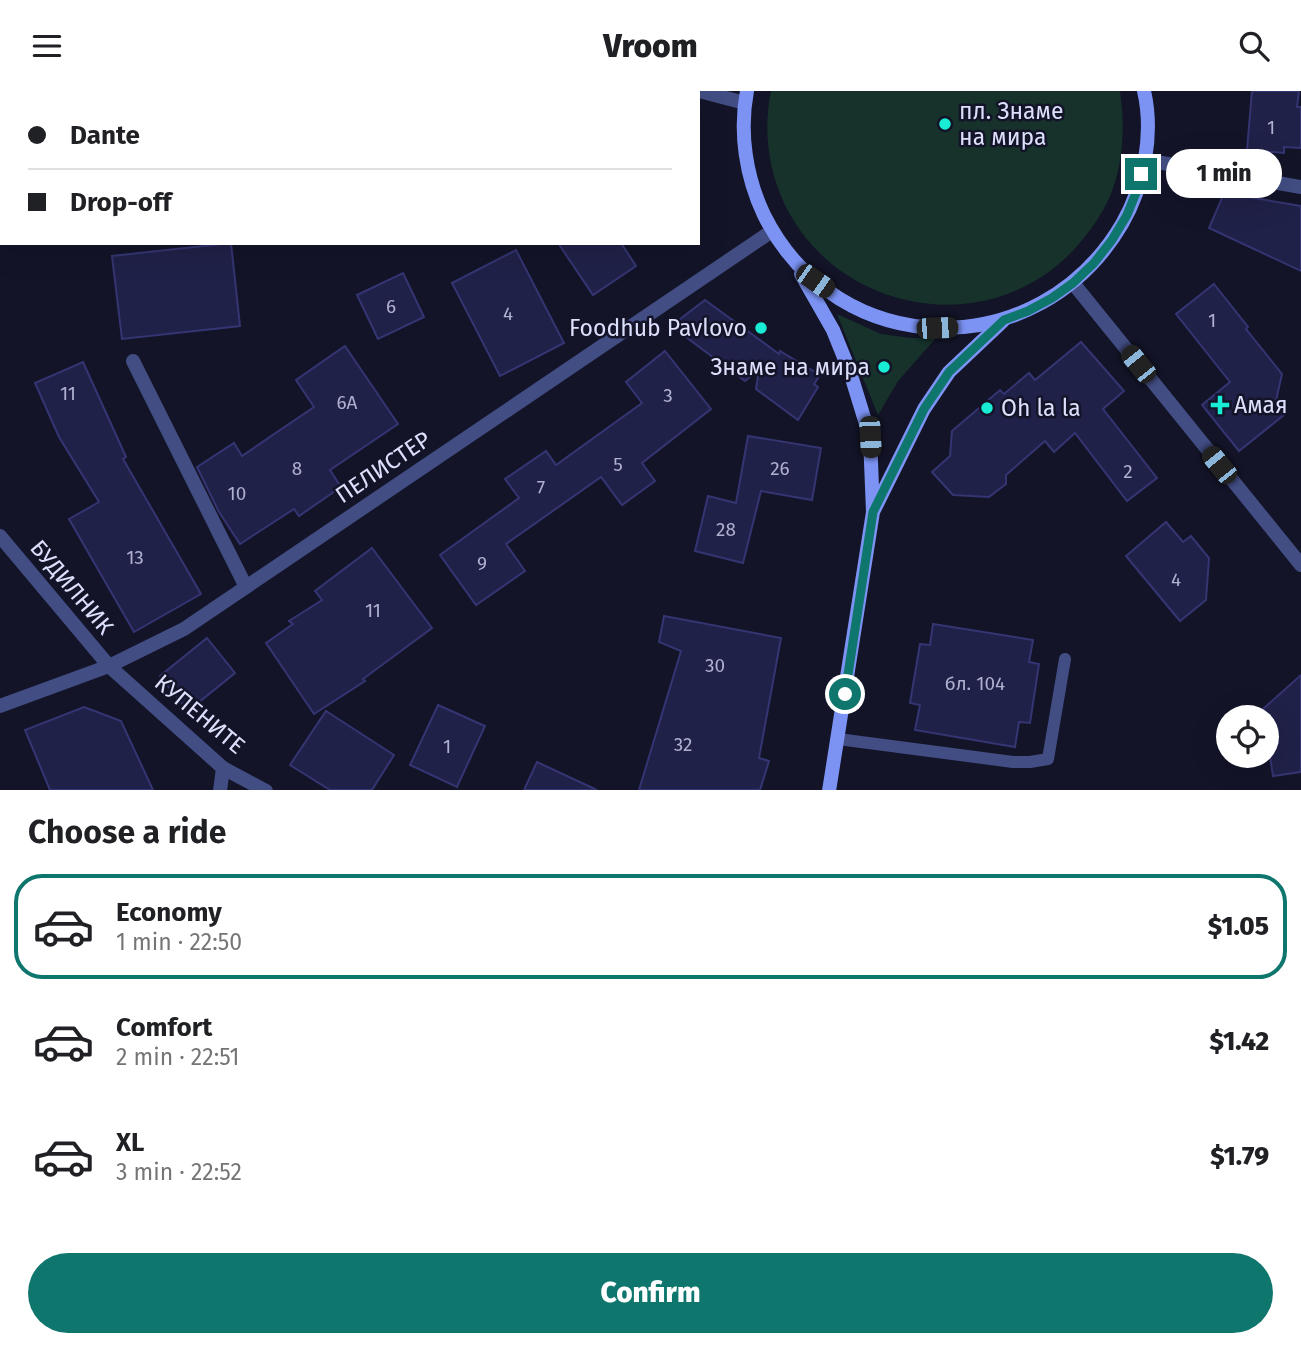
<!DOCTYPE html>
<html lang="en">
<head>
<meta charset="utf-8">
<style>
	body { margin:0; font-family:"Fira Sans",sans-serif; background:#f2f2f2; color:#202124; height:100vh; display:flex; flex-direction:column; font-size:26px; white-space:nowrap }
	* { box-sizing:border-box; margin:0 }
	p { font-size:23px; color:#757577 }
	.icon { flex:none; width:38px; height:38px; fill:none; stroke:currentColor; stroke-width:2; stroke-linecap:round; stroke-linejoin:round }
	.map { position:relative; height:699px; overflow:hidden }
	.panel { display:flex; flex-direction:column; background:#fff; flex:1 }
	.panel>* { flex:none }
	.guide { position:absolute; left:0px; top:0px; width:700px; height:154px; box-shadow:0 7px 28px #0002; display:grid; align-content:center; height:154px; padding:0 28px; background:#fff }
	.fabs { position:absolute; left:1216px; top:614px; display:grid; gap:14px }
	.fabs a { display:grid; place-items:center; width:63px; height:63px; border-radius:50%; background:#fff; box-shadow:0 7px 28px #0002; font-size:35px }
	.end { position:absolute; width:32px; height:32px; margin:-16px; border:9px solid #0f766e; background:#fff; box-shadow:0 0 0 4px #fff }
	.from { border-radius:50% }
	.bubble { position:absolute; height:49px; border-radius:24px; background:#fff; box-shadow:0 7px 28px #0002; font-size:23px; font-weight:800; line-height:49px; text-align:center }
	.car { position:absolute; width:21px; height:42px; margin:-21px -10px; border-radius:9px; box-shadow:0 0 5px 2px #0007; background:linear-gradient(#222 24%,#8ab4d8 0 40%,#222 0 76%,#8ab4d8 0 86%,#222 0) }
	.guide b { display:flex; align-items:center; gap:24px; height:66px; font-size:26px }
	.guide b+b { border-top:2px solid #e0e0e0 }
	.guide i { width:18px; height:18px; background:#202124 }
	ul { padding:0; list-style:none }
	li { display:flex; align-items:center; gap:21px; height:105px; margin:0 14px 10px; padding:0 14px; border:4px solid transparent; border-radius:28px }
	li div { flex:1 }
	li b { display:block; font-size:26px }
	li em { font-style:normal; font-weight:800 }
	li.selected { border-color:#0f766e }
	li>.icon { width:63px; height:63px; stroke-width:1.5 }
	h2 { padding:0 28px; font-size:32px; line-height:84px }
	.action { display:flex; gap:14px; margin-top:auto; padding:14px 28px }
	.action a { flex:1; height:80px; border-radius:42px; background:#0f766e; color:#fff; font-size:28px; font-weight:800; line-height:80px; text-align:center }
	header { display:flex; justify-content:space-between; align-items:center; height:91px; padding:0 28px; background:#fff; font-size:32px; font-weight:800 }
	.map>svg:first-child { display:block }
	.green { fill:#16322b }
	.building { fill:#202148; stroke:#343572; stroke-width:2 }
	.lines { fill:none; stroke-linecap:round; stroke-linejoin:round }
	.lane { stroke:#424d83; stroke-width:12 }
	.street { stroke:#424d83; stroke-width:14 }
	.secondary { stroke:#7c93f4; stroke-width:14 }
	.route { stroke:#0f766e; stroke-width:9 }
	.poi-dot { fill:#19ecd4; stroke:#131428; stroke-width:2.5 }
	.labels { text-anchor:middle; stroke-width:5; stroke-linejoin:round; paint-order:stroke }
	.number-label { font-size:19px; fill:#aeb0cf }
	.poi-label { font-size:23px; fill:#dde0fc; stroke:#131428; text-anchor:start }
	.street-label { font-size:23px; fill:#dde0fc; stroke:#131428 }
</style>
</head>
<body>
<header><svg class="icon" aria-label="menu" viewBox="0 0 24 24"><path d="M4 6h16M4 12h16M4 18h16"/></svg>Vroom<svg class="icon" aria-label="search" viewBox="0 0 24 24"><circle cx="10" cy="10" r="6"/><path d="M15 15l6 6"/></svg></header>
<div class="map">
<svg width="1301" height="700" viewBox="0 0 1301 700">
	<rect width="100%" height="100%" fill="#131428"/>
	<g class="green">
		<path d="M771,0H1120C1124,29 1124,56 1117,84C1111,110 1096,133 1079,153C996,250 840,226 785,114C768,78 763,39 771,0Z"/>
		<polygon points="837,223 881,243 911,247 936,247 898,290 878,324"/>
	</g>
	<g class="building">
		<polygon points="1252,0 1299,0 1297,16 1301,16 1301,57 1284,56 1284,62 1247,59"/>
		<polygon points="1224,102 1301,115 1301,180 1209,137"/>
		<polygon points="231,152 240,235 122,248 112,165"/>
		<polygon points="558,152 621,152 636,175 593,204"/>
		<polygon points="516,159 564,252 500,285 452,192"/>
		<polygon points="403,182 424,226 378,248 357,204"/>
		<polygon points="1214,193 1248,236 1246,238 1282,283 1275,314 1284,324 1239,360 1202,314 1230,291 1176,223"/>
		<polygon points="705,209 779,263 780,260 820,284 814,293 818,296 798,329 756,298 759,279 745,290 671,235"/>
		<polygon points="1081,251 1124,300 1103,318 1157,387 1127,410 1075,342 1054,361 1045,350 1006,384 1006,393 989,406 953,404 932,381 950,365 952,340 1000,299 1004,303 1029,282 1035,289"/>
		<polygon points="345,255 398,333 330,379 341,396 299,425 294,418 240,453 219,421 197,376 234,352 242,365 314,316 296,289"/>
		<polygon points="665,260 711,318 642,372 655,390 622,414 601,386 506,453 525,480 476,514 440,464 519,407 505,388 546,360 556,374 642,312 626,291"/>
		<polygon points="83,271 126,366 123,368 201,503 134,541 69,428 99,411 59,346 35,292"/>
		<polygon points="748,345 821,357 812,409 761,400 743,472 695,460 708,405 736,412"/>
		<polygon points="1166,431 1183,451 1191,445 1209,467 1206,509 1180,530 1126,465"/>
		<polygon points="372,457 432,537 363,588 365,590 314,623 266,552 293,533 289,530 322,509 315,500"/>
		<polygon points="664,525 781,547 759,667 769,670 760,699 639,699 681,560 659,551"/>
		<polygon points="933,533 1033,549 1029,571 1039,573 1030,632 1019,631 1015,656 915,639 920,614 910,612 920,553 930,554"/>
		<polygon points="207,547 235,582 188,620 160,585"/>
		<polygon points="1301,584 1301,681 1273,685 1267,646 1267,626 1264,626 1263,618"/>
		<polygon points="438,614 485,635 457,696 410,674"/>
		<polygon points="84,616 121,630 153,699 50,699 25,639"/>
		<polygon points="326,620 394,664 372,699 330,699 290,674"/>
		<polygon points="537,671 597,699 524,699"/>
	</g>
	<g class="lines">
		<polyline class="lane" points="838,648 1013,671 1030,671 1048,668 1065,568"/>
		<g class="street">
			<polyline points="699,0 745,12"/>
			<polyline points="1145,69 1301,96"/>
			<polyline points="1073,192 1301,474"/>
			<polyline points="133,270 246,496"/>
			<polyline points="0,445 109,575 223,677 266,700"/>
			<polyline points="0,615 109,575 184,538 772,140"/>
			<polyline points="220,700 223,677"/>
		</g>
		<g class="secondary">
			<path d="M747,0C739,42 746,86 764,124C838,272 1039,274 1122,133C1144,95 1154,43 1144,0"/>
			<polyline points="801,183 833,239 850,281 870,346 873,421 829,700"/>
			<polyline points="874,419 924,318 949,281 1003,230"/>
		</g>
	</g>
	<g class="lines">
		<polyline class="route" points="845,603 873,421 924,318 949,281 1004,229 1028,220 1052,207 1073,192 1094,172 1112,149 1127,124 1138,97 1141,83"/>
	</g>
	<g class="poi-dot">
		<circle cx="945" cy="33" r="7"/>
		<circle cx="761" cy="237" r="7"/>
		<circle cx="884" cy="276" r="7"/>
		<path d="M1216.5 303.5h7v7h7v7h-7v7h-7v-7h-7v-7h7z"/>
		<circle cx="987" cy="317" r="7"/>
	</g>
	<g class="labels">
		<g class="number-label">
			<text x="1271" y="43">1</text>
			<text x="391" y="222">6</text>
			<text x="508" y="229">4</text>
			<text x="1212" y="236">1</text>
			<text x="68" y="309">11</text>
			<text x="668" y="311">3</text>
			<text x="347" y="318">6А</text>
			<text x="618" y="380">5</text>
			<text x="297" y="384">8</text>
			<text x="780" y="384">26</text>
			<text x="1128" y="387">2</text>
			<text x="541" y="403">7</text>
			<text x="237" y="409">10</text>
			<text x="726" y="445">28</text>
			<text x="135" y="473">13</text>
			<text x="482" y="479">9</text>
			<text x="1176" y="495">4</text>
			<text x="373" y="526">11</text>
			<text x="715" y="581">30</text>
			<text x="975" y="599">бл. 104</text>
			<text x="683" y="660">32</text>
			<text x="447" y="662">1</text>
		</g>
		<g class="poi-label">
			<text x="959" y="28">пл. Знаме<tspan x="959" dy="26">на мира</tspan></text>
			<text x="747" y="245" text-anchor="end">Foodhub Pavlovo</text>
			<text x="870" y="284" text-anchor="end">Знаме на мира</text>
			<text x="1234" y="322">Амая</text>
			<text x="1001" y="325">Oh la la</text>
		</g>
		<g class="street-label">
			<text transform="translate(383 376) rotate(-34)" y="8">ПЕЛИСТЕР</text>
			<text transform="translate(72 496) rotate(50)" y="8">БУДИЛНИК</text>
			<text transform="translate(200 623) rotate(40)" y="8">КУПЕНИТЕ</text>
		</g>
	</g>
</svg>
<div class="fabs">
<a><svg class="icon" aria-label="locate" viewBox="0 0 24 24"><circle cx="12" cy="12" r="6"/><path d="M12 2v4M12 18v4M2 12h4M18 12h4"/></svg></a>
</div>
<i class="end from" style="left:845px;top:603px"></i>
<i class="end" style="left:1141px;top:83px"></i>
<div class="bubble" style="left:1166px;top:58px;width:116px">1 min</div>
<i class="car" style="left:815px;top:190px;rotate:125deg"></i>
<i class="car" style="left:937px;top:237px;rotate:88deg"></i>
<i class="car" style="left:1138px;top:273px;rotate:321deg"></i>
<i class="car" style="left:870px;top:346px;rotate:177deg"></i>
<i class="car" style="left:1219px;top:374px;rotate:321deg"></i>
<div class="guide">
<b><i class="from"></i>Dante</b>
<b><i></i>Drop-off</b>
</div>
</div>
<section class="panel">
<h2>Choose a ride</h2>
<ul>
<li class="selected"><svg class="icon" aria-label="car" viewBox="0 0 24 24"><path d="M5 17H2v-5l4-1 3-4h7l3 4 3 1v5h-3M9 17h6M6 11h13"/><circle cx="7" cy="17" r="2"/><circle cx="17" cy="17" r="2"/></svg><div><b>Economy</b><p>1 min · 22:50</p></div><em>$1.05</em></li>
<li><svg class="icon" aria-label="car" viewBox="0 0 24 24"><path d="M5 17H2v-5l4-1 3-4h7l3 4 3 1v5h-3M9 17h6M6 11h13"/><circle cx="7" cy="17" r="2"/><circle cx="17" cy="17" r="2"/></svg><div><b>Comfort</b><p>2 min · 22:51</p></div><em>$1.42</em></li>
<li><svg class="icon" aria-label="car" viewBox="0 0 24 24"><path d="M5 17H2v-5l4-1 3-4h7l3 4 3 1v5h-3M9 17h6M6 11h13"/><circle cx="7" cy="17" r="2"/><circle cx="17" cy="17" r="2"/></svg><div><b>XL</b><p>3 min · 22:52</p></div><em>$1.79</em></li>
</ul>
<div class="action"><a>Confirm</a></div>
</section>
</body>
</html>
